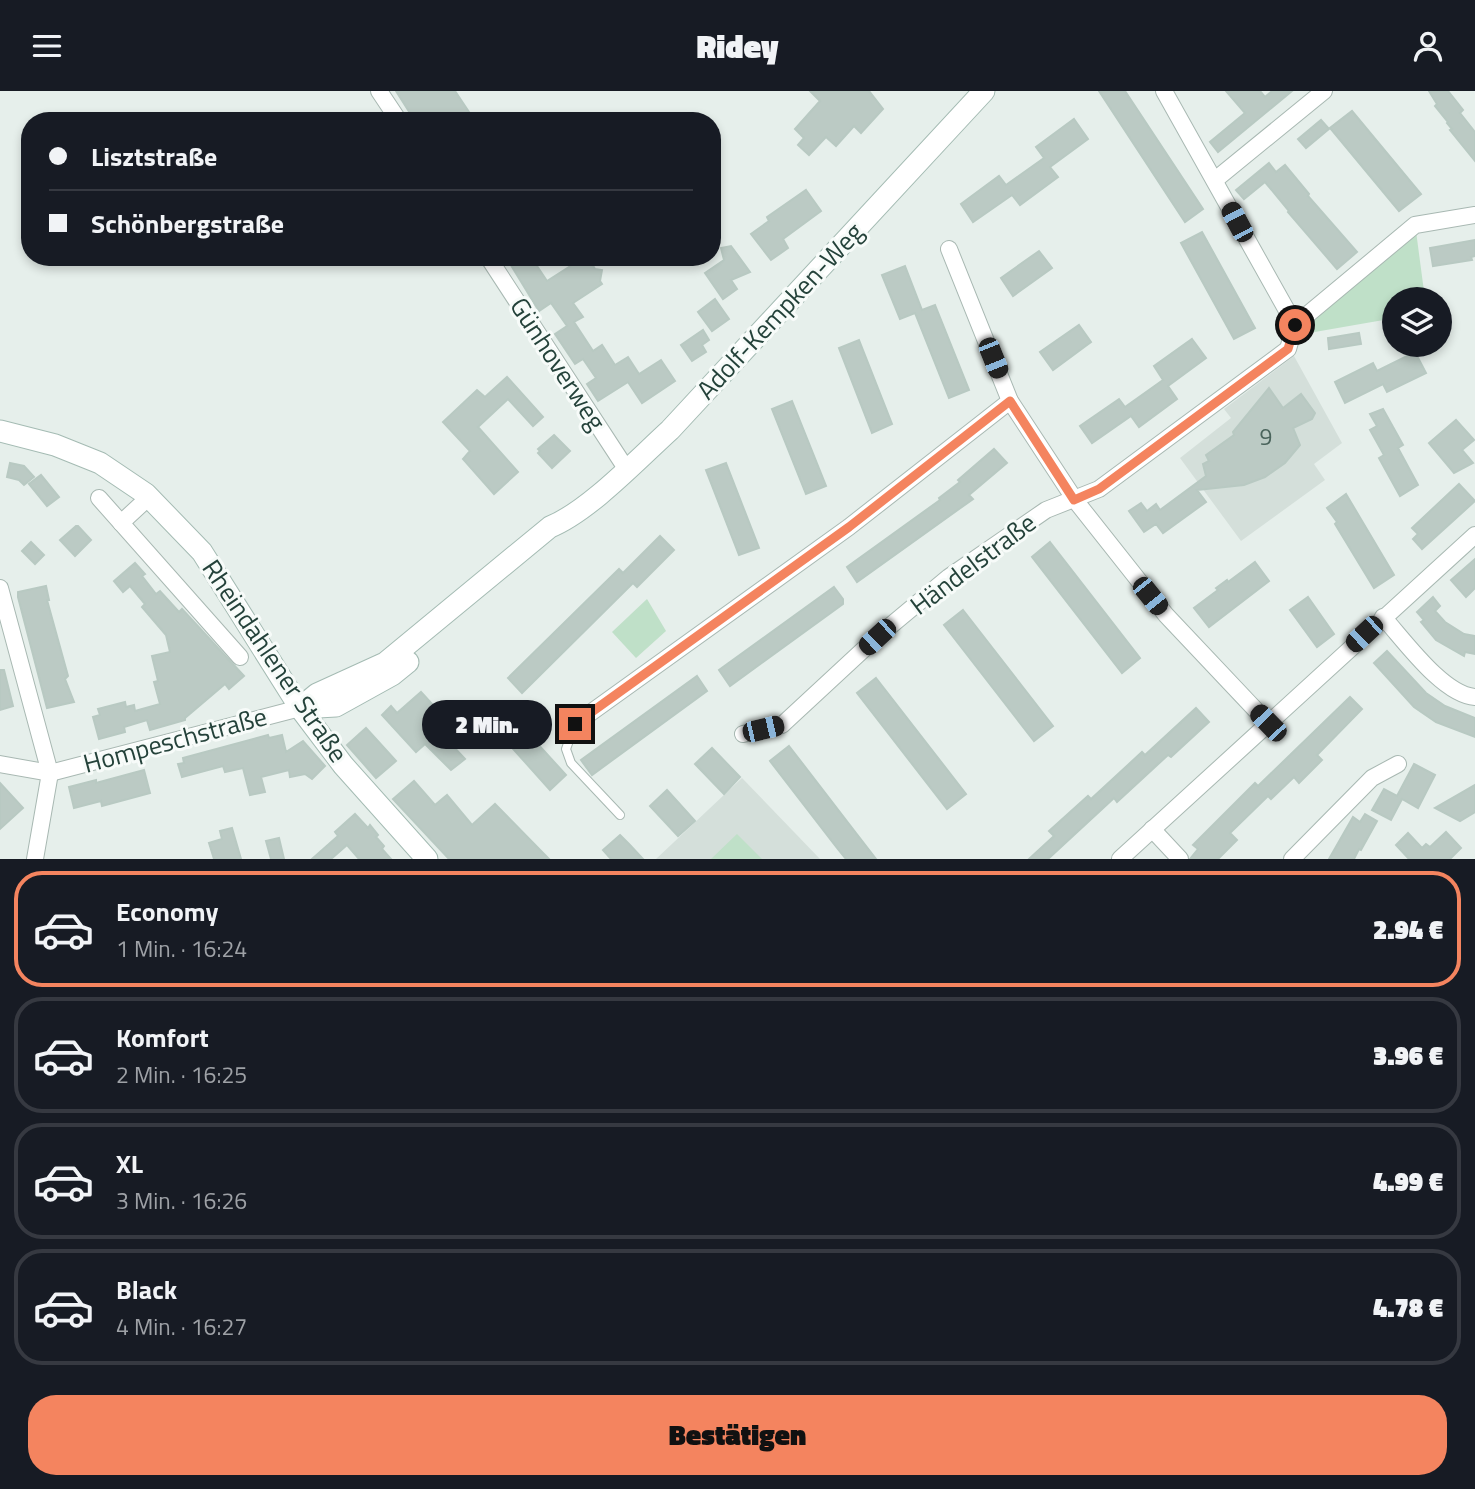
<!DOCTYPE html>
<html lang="de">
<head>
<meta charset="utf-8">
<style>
	body { margin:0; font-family:"Titillium Web",sans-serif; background:#242831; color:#f1f3f6; height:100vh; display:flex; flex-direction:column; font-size:26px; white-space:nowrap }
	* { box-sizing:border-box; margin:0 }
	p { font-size:23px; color:#9ea1a6 }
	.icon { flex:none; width:38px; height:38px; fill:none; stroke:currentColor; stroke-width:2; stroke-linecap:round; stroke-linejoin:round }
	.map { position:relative; height:768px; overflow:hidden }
	.panel { display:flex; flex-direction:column; background:#171b24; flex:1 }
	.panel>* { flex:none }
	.banner { position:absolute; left:21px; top:21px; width:700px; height:154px; border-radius:28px; box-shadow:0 4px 10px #0003; display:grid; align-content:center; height:154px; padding:0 28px; background:#171b24 }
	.fabs { position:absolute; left:1382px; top:196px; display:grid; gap:14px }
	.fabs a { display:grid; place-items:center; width:70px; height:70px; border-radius:50%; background:#171b24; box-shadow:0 4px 10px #0003; font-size:35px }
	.end { position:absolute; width:32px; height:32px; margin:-16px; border:9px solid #f4845f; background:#111; box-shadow:0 0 0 4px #111 }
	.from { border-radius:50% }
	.bubble { position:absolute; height:49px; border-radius:24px; background:#171b24; box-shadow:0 4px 10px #0003; font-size:23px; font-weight:800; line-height:49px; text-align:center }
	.car { position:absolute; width:21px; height:42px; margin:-21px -10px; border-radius:9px; box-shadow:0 0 5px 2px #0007; background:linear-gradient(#222 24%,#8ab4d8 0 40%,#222 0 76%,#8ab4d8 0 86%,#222 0) }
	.banner b { display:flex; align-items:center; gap:24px; height:66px; font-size:26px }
	.banner b+b { border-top:2px solid #363941 }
	.banner i { width:18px; height:18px; background:#f1f3f6 }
	ul { padding:12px 0 0; list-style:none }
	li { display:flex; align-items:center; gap:21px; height:116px; margin:0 14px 10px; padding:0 14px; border:4px solid #363941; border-radius:28px }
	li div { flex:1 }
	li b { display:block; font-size:26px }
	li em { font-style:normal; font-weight:800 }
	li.active { border-color:#f4845f }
	li>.icon { width:63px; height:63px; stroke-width:1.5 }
	.button { display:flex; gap:14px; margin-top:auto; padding:14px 28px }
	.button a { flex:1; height:80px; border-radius:28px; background:#f4845f; color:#111; font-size:28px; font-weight:800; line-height:80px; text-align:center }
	header { display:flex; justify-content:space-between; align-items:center; height:91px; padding:0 28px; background:#171b24; font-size:32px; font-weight:800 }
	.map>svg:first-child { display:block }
	.built { fill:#d4dfda }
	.green { fill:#bfe0c8 }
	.building { fill:#bbcac4; stroke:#b8c9c2; stroke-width:2 }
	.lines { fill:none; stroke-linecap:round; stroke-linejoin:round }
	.service-casing { stroke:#a8b8b2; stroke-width:10 }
	.minor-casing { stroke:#a8b8b2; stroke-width:18 }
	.secondary-casing { stroke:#a4bbb3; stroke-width:23 }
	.service { stroke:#fff; stroke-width:8 }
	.minor { stroke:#fff; stroke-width:16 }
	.secondary { stroke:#fff; stroke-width:21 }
	.route { stroke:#f4845f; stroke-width:9 }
	.labels { text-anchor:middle; stroke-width:6; stroke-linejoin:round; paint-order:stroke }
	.number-label { font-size:23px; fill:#4a645c }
	.street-label { font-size:26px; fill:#24423a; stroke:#f7fbf9 }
</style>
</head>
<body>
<header><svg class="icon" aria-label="menu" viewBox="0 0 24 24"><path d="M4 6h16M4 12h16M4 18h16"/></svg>Ridey<svg class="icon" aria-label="person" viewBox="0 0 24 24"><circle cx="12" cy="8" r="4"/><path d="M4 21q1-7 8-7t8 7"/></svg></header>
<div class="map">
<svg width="1475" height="768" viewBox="0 0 1475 768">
	<rect width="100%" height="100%" fill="#e6efeb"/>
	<g class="built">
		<polygon points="1294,265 1342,352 1314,373 1325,389 1241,450 1180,367 1231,327 1224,318"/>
		<polygon points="742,687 820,768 656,768"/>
	</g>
	<g class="green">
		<polygon points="1416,140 1425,208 1395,208 1395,227 1309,242 1309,231"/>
		<polygon points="647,508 666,540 636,567 612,541"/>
		<polygon points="737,743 762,768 711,768"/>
	</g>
	<g class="building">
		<polygon points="396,0 455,0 475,30 415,30"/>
		<polygon points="810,0 869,0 883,18 861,42 854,35 836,55 826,46 809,64 798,54 804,47 795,38 820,10"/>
		<polygon points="1099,0 1125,0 1203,118 1185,131"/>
		<polygon points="1226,0 1260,0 1265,6 1272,0 1292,0 1218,61 1210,51 1245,22"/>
		<polygon points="1429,0 1448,0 1463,19 1460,22 1475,41 1475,70 1450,39 1452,38 1447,32 1448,31 1435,15 1437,13"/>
		<polygon points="1352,20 1421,103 1399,120 1330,37"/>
		<polygon points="1074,28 1088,48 1050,76 1058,86 1020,114 1012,104 973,131 961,113 999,85 1006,94 1044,67 1036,56"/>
		<polygon points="1321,29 1329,38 1306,57 1298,48"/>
		<polygon points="1269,72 1276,81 1285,74 1309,103 1308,105 1357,161 1337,178 1288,121 1289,120 1265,91 1244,108 1236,99"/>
		<polygon points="806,99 821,120 783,148 788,157 771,169 751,143 769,130 767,126"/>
		<polygon points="1202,141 1255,237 1234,248 1181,152"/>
		<polygon points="1475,149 1475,165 1471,166 1472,169 1433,175 1430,157"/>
		<polygon points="731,155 750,181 731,189 737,198 723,208 705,182 724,169 721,157"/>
		<polygon points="1039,160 1052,177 1013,205 1001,187"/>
		<polygon points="516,166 531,166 547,190 572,174 566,166 588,166 595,178 602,179 600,190 602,193 573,212 583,226 574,231 593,260 602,254 615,274 628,266 639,283 661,269 675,290 642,312 628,291 598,310 587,293 596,287 583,268 575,273 555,243 567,235 551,212 539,220 509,171"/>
		<polygon points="905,175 922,219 935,214 969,299 949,307 915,222 900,228 882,184"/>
		<polygon points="715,208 729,228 712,240 698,221"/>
		<polygon points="1079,234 1091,251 1053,279 1040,261"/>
		<polygon points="703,239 709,249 702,254 706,261 692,270 681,254"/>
		<polygon points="1359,242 1361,253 1329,258 1328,247"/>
		<polygon points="1192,248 1206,267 1168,295 1177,308 1139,336 1131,325 1092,352 1080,335 1119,308 1125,316 1163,289 1154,275"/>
		<polygon points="859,249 892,333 872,342 839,257"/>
		<polygon points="1415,261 1426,282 1387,301 1383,293 1345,312 1335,291 1373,272 1377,280"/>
		<polygon points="507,286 543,326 533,335 508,308 478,336 518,381 494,403 463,368 470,360 443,331 477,299 485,306"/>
		<polygon points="1269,297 1283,317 1301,303 1315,322 1312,328 1293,337 1300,354 1285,372 1265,386 1244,394 1197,399 1206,411 1163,442 1156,433 1144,441 1129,420 1141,412 1147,420 1156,413 1160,419 1206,385 1203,373 1209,370 1206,364 1234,344 1233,341"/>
		<polygon points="792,310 826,395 806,403 772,318"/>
		<polygon points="1383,318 1403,354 1398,357 1418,394 1400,405 1379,367 1384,364 1370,339 1377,335 1370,323"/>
		<polygon points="1456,329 1474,349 1462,359 1473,372 1454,382 1429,352"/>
		<polygon points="554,344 570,360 552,377 538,362 540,360 538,358"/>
		<polygon points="994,358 1007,372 969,404 973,408 857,491 847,476 940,409 939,407 960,391 958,389"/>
		<polygon points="10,372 24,375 34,386 24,394 19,389 7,386"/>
		<polygon points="726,372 759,457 739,464 706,379"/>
		<polygon points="41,384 59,406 47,415 29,393"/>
		<polygon points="1459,393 1475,410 1422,458 1413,448 1418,443 1412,437"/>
		<polygon points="1346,403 1394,484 1374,497 1335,433 1337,431 1327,417"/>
		<polygon points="76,435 78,435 91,449 75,465 60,449"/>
		<polygon points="660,445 674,459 637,496 633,492 522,602 508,587 619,478 623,482"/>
		<polygon points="31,451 44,464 35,473 22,460"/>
		<polygon points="1050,451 1140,567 1122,582 1032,466"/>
		<polygon points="1475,468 1475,497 1466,506 1451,489"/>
		<polygon points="1255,471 1269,490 1209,536 1194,517 1218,499 1216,497 1227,489 1228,491"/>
		<polygon points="135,472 145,483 142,485 156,503 160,500 179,521 182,518 244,585 229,598 225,593 185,627 185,629 150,639 147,629 124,636 125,641 99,648 93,626 100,624 98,618 125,611 126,616 134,614 135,620 160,613 154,591 158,590 152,565 170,561 166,544 142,516 145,513 130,495 123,501 114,490"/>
		<polygon points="46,495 49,509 47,509 68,585 65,588 74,611 47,617 18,506 18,501"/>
		<polygon points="834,496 843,508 843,513 730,595 719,579"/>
		<polygon points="1308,506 1334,543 1317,556 1290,519"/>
		<polygon points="1433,506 1440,515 1435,520 1445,531 1464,543 1475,545 1475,563 1465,561 1464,565 1436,549 1421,531 1424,529 1417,521"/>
		<polygon points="963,519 1053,635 1034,650 944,534"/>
		<polygon points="1387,560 1426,602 1445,615 1475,627 1475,646 1436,631 1414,616 1374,572"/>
		<polygon points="0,579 4,579 13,615 0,619"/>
		<polygon points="697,585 707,600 592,684 581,669"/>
		<polygon points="876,587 966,703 947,718 857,602"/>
		<polygon points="421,601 443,625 433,634 465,668 451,679 425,653 416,661 382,624 391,615 397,622"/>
		<polygon points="1350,606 1362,618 1317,664 1322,669 1299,692 1294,686 1271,708 1268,705 1230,742 1237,749 1218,768 1190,768 1198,758 1193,754 1255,692 1258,695"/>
		<polygon points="505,617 566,684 550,699 489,631"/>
		<polygon points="1196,617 1209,631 1171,666 1168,664 1117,711 1114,707 1048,768 1029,768 1054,745 1049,740 1088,705 1091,708 1142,661 1145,664"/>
		<polygon points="366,637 396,670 376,687 347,654"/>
		<polygon points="268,644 269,647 282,644 286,661 303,650 325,675 312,688 305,683 290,686 289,679 261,686 265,701 250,704 243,677 225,681 223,675 182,686 178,673 184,672 183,667"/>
		<polygon points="789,655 856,742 876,768 846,768 837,757 770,670"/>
		<polygon points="712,657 740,686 724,703 695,673"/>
		<polygon points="1414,673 1435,684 1418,717 1402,708 1391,729 1372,719 1384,698 1397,705"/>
		<polygon points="144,679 150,702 102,715 101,710 74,717 69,696 96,689 96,692"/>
		<polygon points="414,690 435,714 447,704 472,734 495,713 549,768 449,768 393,708"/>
		<polygon points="0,692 23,717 0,738"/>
		<polygon points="1475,694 1475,721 1460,730 1435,717"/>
		<polygon points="667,699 695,730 678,745 650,715"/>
		<polygon points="355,723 368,737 370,734 378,744 376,746 384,755 382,758 391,768 359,768 347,754 331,768 312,768 338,745 335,741"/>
		<polygon points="1365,723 1377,730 1361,759 1359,758 1354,768 1329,768 1353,726 1360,731"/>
		<polygon points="232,737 241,768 214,768 209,752 222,748 220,740"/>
		<polygon points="1446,741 1461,757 1450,768 1409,768 1396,754 1408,742 1422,757 1426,753 1430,756"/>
		<polygon points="620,744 629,753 643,768 611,768 603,759"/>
		<polygon points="279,747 284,768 271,768 266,750"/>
	</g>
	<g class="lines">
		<defs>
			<polyline id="service" points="575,633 566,658 571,672 620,724"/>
			<g id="minor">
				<polyline points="379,0 399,30"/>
				<polyline points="1215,89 1324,0"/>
				<polyline points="949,158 1010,310 1075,409 1166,524 1268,632"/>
				<polyline points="488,166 627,379"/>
				<polyline points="1295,234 1415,134 1475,124"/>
				<polyline points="99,407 240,566"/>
				<polyline points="121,432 149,406"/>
				<polyline points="0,497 50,682 35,768"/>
				<path d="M1383,526C1404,549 1443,604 1475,606"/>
				<polyline points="575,633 849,436 1010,310"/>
				<polyline points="743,643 782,634 877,546 949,486 1046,419 1099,398 1288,258 1295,234 1164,0"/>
				<polyline points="0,673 50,682 300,617"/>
				<polyline points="1152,738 1180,768"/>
				<polyline points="1120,768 1475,444"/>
				<polyline points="1292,768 1372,687 1398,673"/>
			</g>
			<g id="secondary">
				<polyline points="0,340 55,354 100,372 146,403 202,461 300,617 343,674 427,768"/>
				<path d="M300,617L317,603L385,572L550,436C589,420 638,368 670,339L984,0"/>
				<polyline points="300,617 336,615 392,584 408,571"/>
			</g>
		</defs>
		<use href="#service" class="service-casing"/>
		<use href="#minor" class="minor-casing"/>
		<use href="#secondary" class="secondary-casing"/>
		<use href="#service" class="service"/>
		<use href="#minor" class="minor"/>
		<use href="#secondary" class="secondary"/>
	</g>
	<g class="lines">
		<polyline class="route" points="575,633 849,436 1010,310 1074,409 1099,398 1288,258 1295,234"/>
	</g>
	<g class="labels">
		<g class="number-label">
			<text x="1266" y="354">9</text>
		</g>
		<g class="street-label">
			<text transform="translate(780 220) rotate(-47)" y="9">Adolf-Kempken-Weg</text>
			<text transform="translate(558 273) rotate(57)" y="9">Günhoverweg</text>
			<text transform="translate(973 473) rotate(-37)" y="9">Händelstraße</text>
			<text transform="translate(275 570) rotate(56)" y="9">Rheindahlener Straße</text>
			<text transform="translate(175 649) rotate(-15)" y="9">Hompeschstraße</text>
		</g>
	</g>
</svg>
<div class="fabs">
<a><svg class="icon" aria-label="layers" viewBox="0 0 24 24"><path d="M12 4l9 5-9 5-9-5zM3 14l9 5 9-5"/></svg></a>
</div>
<i class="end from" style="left:1295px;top:234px"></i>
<i class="end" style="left:575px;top:633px"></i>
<div class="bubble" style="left:422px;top:609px;width:130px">2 Min.</div>
<i class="car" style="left:1237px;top:131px;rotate:332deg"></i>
<i class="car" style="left:993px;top:267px;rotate:158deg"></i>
<i class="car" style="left:1150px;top:505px;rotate:141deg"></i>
<i class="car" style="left:1364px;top:543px;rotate:227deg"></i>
<i class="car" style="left:877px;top:546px;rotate:227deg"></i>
<i class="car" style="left:1268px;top:632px;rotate:316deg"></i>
<i class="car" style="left:763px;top:638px;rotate:77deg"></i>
<div class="banner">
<b><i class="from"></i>Lisztstraße</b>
<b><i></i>Schönbergstraße</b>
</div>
</div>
<section class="panel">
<ul>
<li class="active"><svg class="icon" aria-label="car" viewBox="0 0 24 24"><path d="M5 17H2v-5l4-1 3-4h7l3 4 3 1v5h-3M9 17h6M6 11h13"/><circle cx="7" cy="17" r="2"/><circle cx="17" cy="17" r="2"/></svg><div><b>Economy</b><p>1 Min. · 16:24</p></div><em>2.94 €</em></li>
<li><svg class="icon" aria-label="car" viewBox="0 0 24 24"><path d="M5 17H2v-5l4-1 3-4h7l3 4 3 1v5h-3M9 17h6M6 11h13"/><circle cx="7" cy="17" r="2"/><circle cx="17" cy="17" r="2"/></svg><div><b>Komfort</b><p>2 Min. · 16:25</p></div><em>3.96 €</em></li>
<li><svg class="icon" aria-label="car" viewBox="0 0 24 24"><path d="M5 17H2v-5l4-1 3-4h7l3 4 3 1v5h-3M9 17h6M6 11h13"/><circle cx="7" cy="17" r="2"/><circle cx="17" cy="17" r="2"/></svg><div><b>XL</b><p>3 Min. · 16:26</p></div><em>4.99 €</em></li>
<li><svg class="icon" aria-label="car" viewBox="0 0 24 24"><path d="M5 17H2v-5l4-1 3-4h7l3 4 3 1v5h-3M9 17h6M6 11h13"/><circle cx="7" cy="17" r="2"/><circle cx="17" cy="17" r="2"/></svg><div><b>Black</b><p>4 Min. · 16:27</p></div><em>4.78 €</em></li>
</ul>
<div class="button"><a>Bestätigen</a></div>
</section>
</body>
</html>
